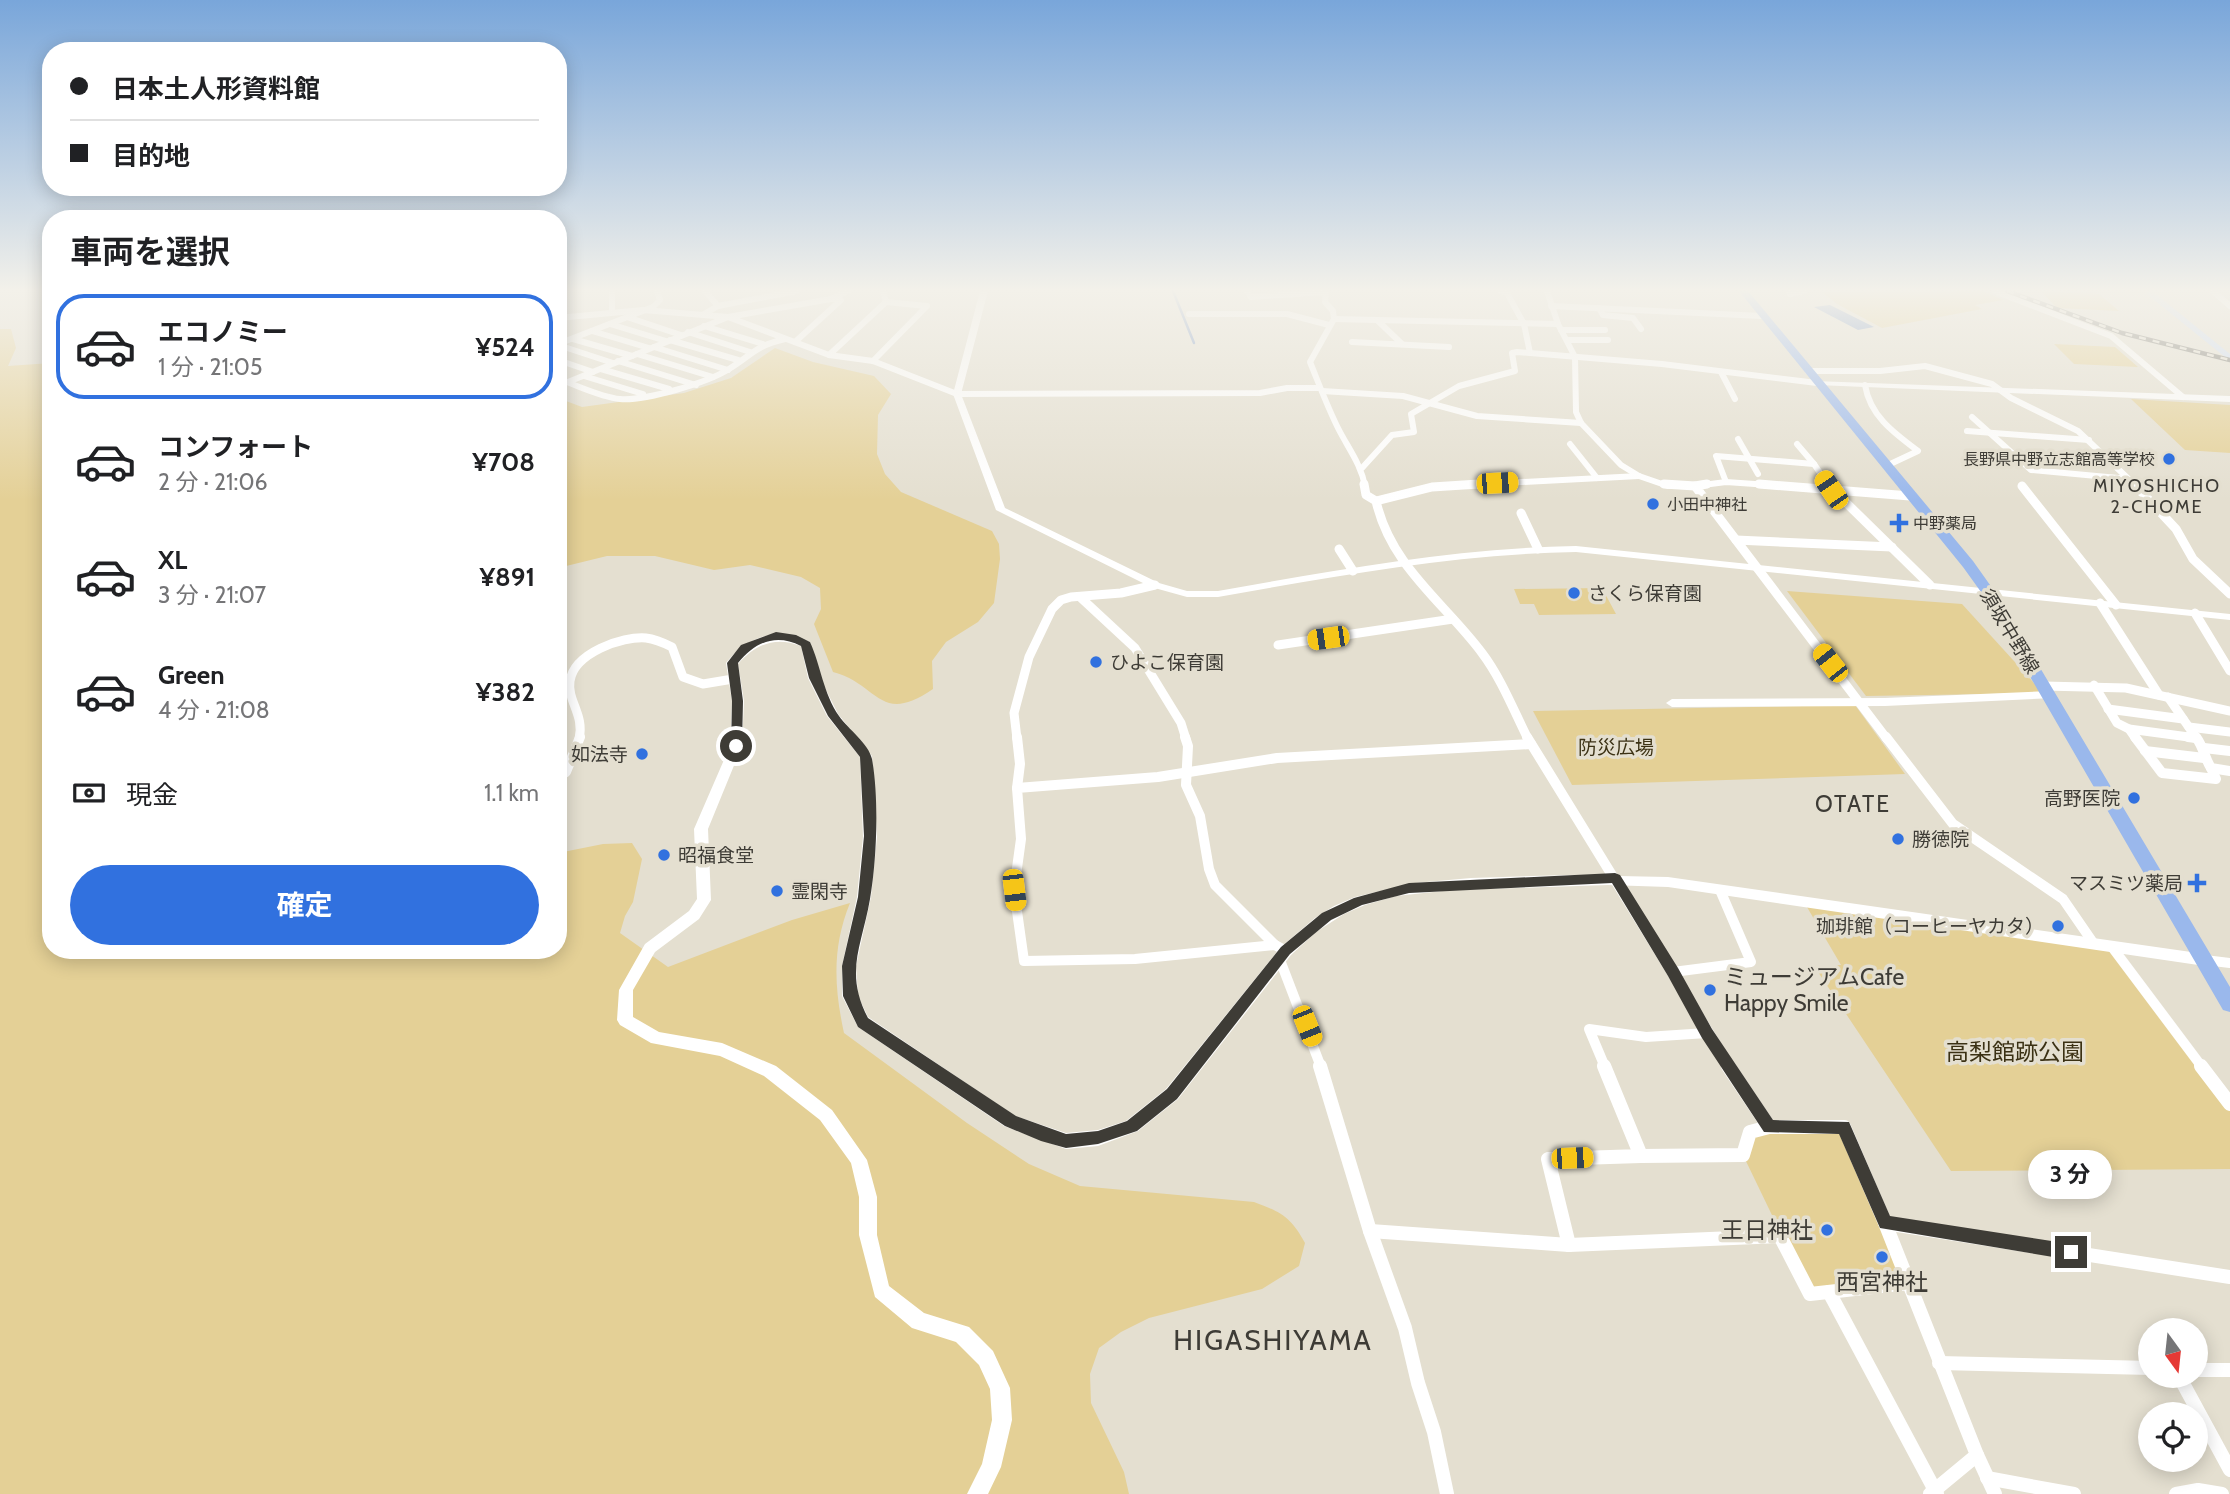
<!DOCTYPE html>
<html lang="ja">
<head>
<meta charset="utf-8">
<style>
	body { margin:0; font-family:Cabin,"Noto Sans JP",sans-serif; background:#f6f6f6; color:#202124; height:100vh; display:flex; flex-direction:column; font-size:26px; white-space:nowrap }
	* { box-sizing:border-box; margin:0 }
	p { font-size:23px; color:#757577 }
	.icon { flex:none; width:38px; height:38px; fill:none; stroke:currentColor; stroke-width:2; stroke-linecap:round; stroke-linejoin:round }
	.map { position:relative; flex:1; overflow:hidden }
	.drawer { position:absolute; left:42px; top:210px; width:525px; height:749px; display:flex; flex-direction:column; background:#fff; border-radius:28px; box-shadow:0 4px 18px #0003 }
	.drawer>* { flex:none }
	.guide { position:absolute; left:42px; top:42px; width:525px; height:154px; border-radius:28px; box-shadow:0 4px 18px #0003; display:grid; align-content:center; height:154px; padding:0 28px; background:#fff }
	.needle { width:46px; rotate:165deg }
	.fabs { position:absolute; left:2138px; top:1318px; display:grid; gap:14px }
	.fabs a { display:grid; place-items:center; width:70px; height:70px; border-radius:50%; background:#fff; box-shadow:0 4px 18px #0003; font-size:35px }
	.end { position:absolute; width:32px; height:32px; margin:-16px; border:9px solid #3e3c36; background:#fff; box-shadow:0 0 0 4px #fff }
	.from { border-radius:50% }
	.bubble { position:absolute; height:49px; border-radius:24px; background:#fff; box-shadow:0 4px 18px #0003; font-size:23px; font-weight:700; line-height:49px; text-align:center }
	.car { position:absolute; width:21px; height:42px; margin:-21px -10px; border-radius:9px; box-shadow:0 0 5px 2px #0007; background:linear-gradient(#f5c518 24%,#345 0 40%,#f5c518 0 76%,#345 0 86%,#f5c518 0) }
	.guide b { display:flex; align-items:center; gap:24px; height:66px; font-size:26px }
	.guide b+b { border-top:2px solid #e0e0e0 }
	.guide i { width:18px; height:18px; background:#202124 }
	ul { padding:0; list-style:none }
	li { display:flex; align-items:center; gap:21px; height:105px; margin:0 14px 10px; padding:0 14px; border:4px solid transparent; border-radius:28px }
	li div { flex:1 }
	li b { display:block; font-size:26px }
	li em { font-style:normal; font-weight:700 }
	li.on { border-color:#3171df }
	li>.icon { width:63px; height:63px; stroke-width:1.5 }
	h2 { padding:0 28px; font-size:32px; line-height:84px }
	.pay { display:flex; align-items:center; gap:18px; height:77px; padding:0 28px; font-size:26px }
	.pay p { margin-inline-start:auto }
	.action { display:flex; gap:14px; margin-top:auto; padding:14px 28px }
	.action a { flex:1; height:80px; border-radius:42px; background:#3171df; color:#fff; font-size:28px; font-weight:700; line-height:80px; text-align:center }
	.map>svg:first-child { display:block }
	.green { fill:#e4d096 }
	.water { fill:#7392c6 }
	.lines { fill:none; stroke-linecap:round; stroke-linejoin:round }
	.stream { stroke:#7392c6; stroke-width:2.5 }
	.minor-far3 { stroke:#fff; stroke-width:6 }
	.minor-far2 { stroke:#fff; stroke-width:9 }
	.minor-far1 { stroke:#fff; stroke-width:10 }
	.minor { stroke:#fff; stroke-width:14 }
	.tertiary { fill:#fff; fill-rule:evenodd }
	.secondary { fill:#ccdcf5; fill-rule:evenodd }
	.primary { fill:#9ab8ec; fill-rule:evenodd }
	.rail-casing { stroke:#77746b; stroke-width:4.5 }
	.rail { stroke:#e4dfd0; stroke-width:2.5; stroke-dasharray:7; stroke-linecap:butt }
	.route { fill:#3e3c36 }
	.poi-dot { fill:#3171df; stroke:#e4dfd0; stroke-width:2.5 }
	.labels { text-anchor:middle; stroke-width:7; stroke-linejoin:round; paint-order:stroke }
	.far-poi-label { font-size:16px; fill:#3e3c36; stroke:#e4dfd0; text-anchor:start }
	.far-neighbourhood-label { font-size:18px; letter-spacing:2px; fill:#3e3c36; stroke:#e4dfd0 }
	.poi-label { font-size:19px; fill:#3e3c36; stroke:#e4dfd0; text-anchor:start }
	.street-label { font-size:19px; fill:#3e3c36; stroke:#e4dfd0 }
	.park-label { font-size:19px; fill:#3b3114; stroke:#e4dfd0 }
	.quarter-label { font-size:23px; letter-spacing:2px; fill:#3e3c36; stroke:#e4dfd0 }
	.near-poi-label { font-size:23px; fill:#3e3c36; stroke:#e4dfd0; text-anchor:start }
	.near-park-label { font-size:23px; fill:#3b3114; stroke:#e4dfd0 }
	.near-quarter-label { font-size:28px; letter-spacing:2px; fill:#3e3c36; stroke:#e4dfd0 }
</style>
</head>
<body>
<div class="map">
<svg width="2230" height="1494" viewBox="0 0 2230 1494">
	<rect width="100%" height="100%" fill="#e4dfd0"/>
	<g class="green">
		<polygon points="1984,291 2003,300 1975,305 1982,309 1882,328 1837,304 1822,292"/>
		<polygon points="2041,291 2099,294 2119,311 2057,308"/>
		<path d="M0,329H11L16,348L8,366L51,363V950H558V853L603,844L632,843L642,859L633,902L625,916L620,933L668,967L792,920L850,903C832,947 834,987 844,1033L967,1123L1029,1164L1080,1186L1254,1202C1281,1212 1291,1217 1305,1243L1299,1266L1262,1289L1149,1318L1121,1332L1099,1348L1090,1374L1091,1403L1124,1472L1129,1494H0Z"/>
		<polygon points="2054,344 2115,347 2138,367 2074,364"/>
		<path d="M775,348L813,362L874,376L891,394L878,415L877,454L885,474L901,492L992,531L999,544L1000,559L994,603L978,622L946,642L932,661L933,689C879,726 879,684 833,672L814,624L821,609L820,588L801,577L750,565L714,570L655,556H607L558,568V398L582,407L684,393L731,378Z"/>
		<polygon points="2131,399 2230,405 2230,453 2185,450"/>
		<polygon points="1602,588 1616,614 1539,615 1534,604 1520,604 1514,589"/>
		<polygon points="1787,591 1962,604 2043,693 1866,696"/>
		<polygon points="1855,705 1905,774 1572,785 1533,711"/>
		<polygon points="1804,902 2112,947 2230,1104 2230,1169 1951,1171 1814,966 1841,965"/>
		<polygon points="1844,1127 1909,1283 1810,1294 1743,1155 1750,1132"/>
	</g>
	<polygon class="water" points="1830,305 1874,327 1858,330 1814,307"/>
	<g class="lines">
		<polyline class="stream" points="1173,291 1194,343"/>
		<g class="minor-far3">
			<polyline points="612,291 612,312"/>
			<polyline points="705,291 718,306"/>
			<polyline points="883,291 886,302"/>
			<polyline points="1247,291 1251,297 1326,292"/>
			<path d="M1326,291L1325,302L1333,311L1334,319L1310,362C1319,384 1327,406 1338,428C1348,448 1361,464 1365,486"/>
			<polyline points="1501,291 1507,293 1524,324 1530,353"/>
			<polyline points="1547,291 1558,324 1575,357 1576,412 1581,423 1621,465 1639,476 1668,486 1695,486"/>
			<polyline points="1788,291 1790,294 1804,291"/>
			<polyline points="1994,291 2111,336 2183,397"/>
			<polyline points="2213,291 2230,306"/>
			<polyline points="1551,306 1762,316"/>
			<polyline points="1599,308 1603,315 1633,318 1641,329"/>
			<polyline points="704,314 718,306 797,291"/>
			<polyline points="1189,314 1287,314 1329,325"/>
			<polyline points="627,317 681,335"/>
			<polyline points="558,318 643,310 728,317 829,355 873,361 957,394 1260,393 1287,388 1319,388"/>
			<polyline points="1334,319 1377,320 1402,344"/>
			<polyline points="1377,320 1558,324"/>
			<polyline points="610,324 666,341"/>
			<polyline points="704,326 763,344"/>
			<polyline points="1561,330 1605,330"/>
			<polyline points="592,331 649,348"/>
			<polyline points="688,332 750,352"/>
			<polyline points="573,339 632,356"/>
			<polyline points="670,340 738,360"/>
			<polyline points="1567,340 1608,340"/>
			<polyline points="795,342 841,300 834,299"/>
			<polyline points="1352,342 1449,347"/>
			<polyline points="558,344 653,307 660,300 657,291"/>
			<polyline points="558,345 613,363"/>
			<polyline points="654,347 728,370"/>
			<polyline points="637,354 713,377"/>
			<polyline points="829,355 886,302 927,306 873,361"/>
			<polyline points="558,360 593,372"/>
			<polyline points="618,361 696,385"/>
			<polyline points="601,369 669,389"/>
			<polyline points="1808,371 1880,371 1925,366 1992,384 2011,398 2078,431 2136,486"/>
			<polyline points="1721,372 1735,399"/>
			<polyline points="584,376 643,394"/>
			<path d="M558,379C577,385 600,397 620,399C645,401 707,383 729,369C753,354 755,346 785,339"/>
			<polyline points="568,382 728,317 831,299 848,291"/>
			<path d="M1865,385C1870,416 1894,433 1918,451L1886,466"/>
			<polyline points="1322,391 1403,396 1477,416 1581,423"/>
			<polyline points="1972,417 2031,470 2129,479"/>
			<polyline points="1967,431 2089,440"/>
			<polyline points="1738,439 1758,474"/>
			<polyline points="1570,444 1597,478"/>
			<polyline points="1797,444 1814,464"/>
			<polyline points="1362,468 1392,435 1414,432 1411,414 1459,386 1515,371 1512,353 1517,352 1662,364 1817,383"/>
			<polyline points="1726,482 1716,456 1814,464 1829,486"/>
			<polyline points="1446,486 1639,476"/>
			<polyline points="1695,486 1726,482 1782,486"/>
		</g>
		<g class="minor-far2">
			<path d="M1364,484L1366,495L1376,501C1391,567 1445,603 1482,653C1501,678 1514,711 1528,739"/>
			<polyline points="1664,484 1695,486"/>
			<polyline points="1707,484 1695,486 1887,739"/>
			<polyline points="1759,484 1910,496"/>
			<polyline points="1827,484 1930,585"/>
			<polyline points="2134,484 2176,529 2193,559 2230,594"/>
			<polyline points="2022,486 2116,605"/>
			<polyline points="1376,501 1432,487 1479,484"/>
			<polyline points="1521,513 1538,549"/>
			<polyline points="1736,540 1892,547"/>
			<polyline points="1339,549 1353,571"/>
			<polyline points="1080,597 1135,648 1181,723 1186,739"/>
			<polyline points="2100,603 2159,695"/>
			<polyline points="2195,613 2230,671"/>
			<polyline points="1278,645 1453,619"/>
			<polyline points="2094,685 2117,723 2129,729 2136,739"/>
			<polyline points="2044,686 2126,688 2230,711"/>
			<polyline points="2168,697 2197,739"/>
			<polyline points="2108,709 2183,719"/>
			<polyline points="2189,727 2230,732"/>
			<polyline points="2129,729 2196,738"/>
			<path d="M579,739C585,715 567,701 570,681C574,653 622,636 646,638C655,639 664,643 672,647L683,677L703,684L733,679"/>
			<polyline points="1017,739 1014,713 1029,657 1052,609 1061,600 1071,597 1121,593 1155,585"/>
		</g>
		<g class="minor-far1">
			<polyline points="1017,737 1020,764 1017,788"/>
			<polyline points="1185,737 1188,746 1186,785 1200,816 1209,869 1215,885 1275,945"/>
			<polyline points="1527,737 1730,1067"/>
			<polyline points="1886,737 1953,824 2063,899 2094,944"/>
			<polyline points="2135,737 2162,773 2216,779 2211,768"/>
			<polyline points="2188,737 2196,738"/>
			<path d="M2196,737C2204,748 2204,757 2211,768L2230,771"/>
			<polyline points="2204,748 2230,751"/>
			<polyline points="2145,751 2204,758"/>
			<polyline points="558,777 566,772 580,737"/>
			<polyline points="2112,947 2202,1067"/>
			<polyline points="1286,951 1275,945 1135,959 1024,961 1014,890 1021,839 1017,788 1158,777 1277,758 1531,744"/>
			<polyline points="1280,960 1321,1067"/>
			<polyline points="2205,960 2230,963"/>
			<polyline points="1673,972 1751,962 1720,890"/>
			<polyline points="1605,1067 1589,1029 1646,1037 1707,1033"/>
		</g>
		<g class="minor">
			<polyline points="1320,1066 1370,1231 1405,1328 1418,1383 1434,1432 1447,1494"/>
			<polyline points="1728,1066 1769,1127 1844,1127 1885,1223"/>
			<polyline points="2201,1066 2230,1104"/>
			<polyline points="1641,1156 1743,1155 1750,1132 1769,1127"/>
			<polyline points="1370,1231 1569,1245 1548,1159 1641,1156 1604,1066"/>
			<polyline points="1569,1245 1780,1236 1810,1294 1909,1283"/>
			<polyline points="1829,1292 1937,1494"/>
			<polyline points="1939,1363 2151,1368"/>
			<polyline points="2196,1370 2230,1370"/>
			<polyline points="2179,1376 2230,1470"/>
			<polyline points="1977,1455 1995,1494"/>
			<polyline points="1987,1478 2074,1494"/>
			<polyline points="1930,1494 1977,1455 1885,1223 2230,1277"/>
			<polyline points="2176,1494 2198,1490 2222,1494"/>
		</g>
		<g class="tertiary">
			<path d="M980,291H988L961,394L1005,508L1159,583L1187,591H1218C1337,570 1455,548 1576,546L2230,614V620L1576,552C1455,554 1337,576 1218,597H1187L1151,587L996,510L953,394Z"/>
			<polygon points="1814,381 2230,396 2230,402 1817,385 1814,385"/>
			<path d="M775,634L795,636L810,642L820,678L838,714L872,756L877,837L871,897L856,966L858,996L868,1017L1015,1116L1066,1133L1098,1130L1126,1121L1166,1089L1281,947L1315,918L1334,906L1355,897L1415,883L1471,878L1568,875L1668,877L2205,954L2210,956L2212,960L2210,964L2205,966L1668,887L1608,885L1452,890L1396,896L1365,905L1344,914L1316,932L1291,955L1178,1099L1138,1131L1098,1146L1066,1149L1004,1126L858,1027L842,996V966L857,897L863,837L860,757L827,716L808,678L801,646C775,636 756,644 738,664L744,701L742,746L708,829L711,900L699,919L655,952L633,990V1017L659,1032L722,1043L776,1066L832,1110L867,1160L877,1197V1235L889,1286L924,1313L969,1327L993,1351L1010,1388L1012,1420L1001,1467L988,1494H967L982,1464L992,1420L990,1389L979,1365L956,1342L912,1328L875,1297L859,1235V1197L851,1163L820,1120L764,1076L720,1056L651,1043L620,1025L617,1020L619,990L645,944L689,911L697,899L694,829L730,746L732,701L726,663C739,647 754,637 775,634Z"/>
			<polygon points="2049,691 2053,692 2055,695 2053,698 1885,706 1672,707 1666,703 1672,699 1885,698"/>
		</g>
		<polygon class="secondary" points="2143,291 2152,291 2230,354 2230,361"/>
		<polygon class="primary" points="1739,291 1748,291 1973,561 1995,592 2230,987 2230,1012 2223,1010 1981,592 1963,567"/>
		<defs>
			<polyline id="rail" points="2007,291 2122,333 2230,360"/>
		</defs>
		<use href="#rail" class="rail-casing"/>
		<use href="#rail" class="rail"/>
	</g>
	<linearGradient id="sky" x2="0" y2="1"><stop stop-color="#79a6da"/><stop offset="0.58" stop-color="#f3f1ea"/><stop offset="1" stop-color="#f3f1ea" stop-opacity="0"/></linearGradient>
	<rect width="2230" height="500" fill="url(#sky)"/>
	<path class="route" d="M776,632L796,635L810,642C821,666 823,693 839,716C848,729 869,744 872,759C879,798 877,859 870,899C862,946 844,972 868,1018L1016,1116L1066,1134L1098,1131L1127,1121L1167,1089L1281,947L1322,913L1354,898L1409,883L1615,873L1620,875L1678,968L1712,1029L1773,1120L1849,1122L1890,1216L2071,1244L2077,1246L2079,1252L2077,1258L2071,1260L1880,1228L1839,1134L1764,1132L1702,1038L1668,976L1612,883L1409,893L1362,905L1331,920L1290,954L1177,1099L1137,1131L1098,1144L1066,1148L1041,1141L1005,1126L858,1027L843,996L842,966L858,897L864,836L860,757L828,716L809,678L801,646C776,633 755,642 738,663L743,701L742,746L736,750L731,746L732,701L727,663L741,645Z"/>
	<g class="poi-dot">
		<circle cx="2169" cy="459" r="7"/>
		<circle cx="1653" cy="504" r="7"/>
		<path d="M1895.5 512.5h7v7h7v7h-7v7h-7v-7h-7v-7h7z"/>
		<circle cx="1574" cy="593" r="7"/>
		<circle cx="1096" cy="662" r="7"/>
		<circle cx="642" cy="754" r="7"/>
		<circle cx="2134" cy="798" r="7"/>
		<circle cx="1898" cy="839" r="7"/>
		<circle cx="664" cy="855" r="7"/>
		<path d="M2193.5 872.5h7v7h7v7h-7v7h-7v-7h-7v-7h7z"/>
		<circle cx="777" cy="891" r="7"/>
		<circle cx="2058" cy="926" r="7"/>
		<circle cx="1710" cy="990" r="7"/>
		<circle cx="1827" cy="1230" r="7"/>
		<circle cx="1882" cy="1257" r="7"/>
	</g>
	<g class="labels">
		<g class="far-poi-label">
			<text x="2155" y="465" text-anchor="end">長野県中野立志館高等学校</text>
			<text x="1667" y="510">小田中神社</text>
			<text x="1913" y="529">中野薬局</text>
		</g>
		<g class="far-neighbourhood-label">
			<text x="2157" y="492">MIYOSHICHO<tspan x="2157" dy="21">2-CHOME</tspan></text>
		</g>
		<g class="poi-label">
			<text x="1588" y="600">さくら保育園</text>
			<text x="1110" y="669">ひよこ保育園</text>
			<text x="628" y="761" text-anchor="end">如法寺</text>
			<text x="2120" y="805" text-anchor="end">高野医院</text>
			<text x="1912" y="846">勝徳院</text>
			<text x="678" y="862">昭福食堂</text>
			<text x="2183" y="890" text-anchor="end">マスミツ薬局</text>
			<text x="791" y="898">霊閑寺</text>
			<text x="2044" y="933" text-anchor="end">珈琲館（コーヒーヤカタ）</text>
		</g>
		<g class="street-label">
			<text transform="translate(2010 631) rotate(59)" y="7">須坂中野線</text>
		</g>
		<g class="park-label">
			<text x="1616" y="754">防災広場</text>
		</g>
		<g class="quarter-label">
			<text x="1853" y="812">OTATE</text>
		</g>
		<g class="near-poi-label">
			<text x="1724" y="985">ミュージアムCafe<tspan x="1724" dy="26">Happy Smile</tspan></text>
			<text x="1813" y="1238" text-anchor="end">王日神社</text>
			<text x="1882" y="1290" text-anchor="middle">西宮神社</text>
		</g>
		<g class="near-park-label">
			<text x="2015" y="1060">高梨館跡公園</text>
		</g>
		<g class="near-quarter-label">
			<text x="1273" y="1350">HIGASHIYAMA</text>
		</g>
	</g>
</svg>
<div class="fabs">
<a><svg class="needle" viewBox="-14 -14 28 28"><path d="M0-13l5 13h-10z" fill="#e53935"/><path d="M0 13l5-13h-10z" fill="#757577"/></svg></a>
<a><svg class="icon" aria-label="locate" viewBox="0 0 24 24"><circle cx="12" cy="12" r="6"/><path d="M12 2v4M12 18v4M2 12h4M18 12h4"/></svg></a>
</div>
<i class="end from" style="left:736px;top:746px"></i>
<i class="end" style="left:2071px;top:1252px"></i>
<div class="bubble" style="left:2028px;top:1150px;width:84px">3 分</div>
<i class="car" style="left:1497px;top:483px;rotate:87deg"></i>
<i class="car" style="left:1831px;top:490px;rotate:326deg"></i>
<i class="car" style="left:1328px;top:638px;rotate:262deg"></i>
<i class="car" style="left:1830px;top:663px;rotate:322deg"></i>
<i class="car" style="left:1014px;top:890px;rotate:173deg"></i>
<i class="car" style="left:1307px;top:1026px;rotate:158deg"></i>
<i class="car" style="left:1572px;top:1158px;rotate:88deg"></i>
<div class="guide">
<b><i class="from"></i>日本土人形資料館</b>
<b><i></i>目的地</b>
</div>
<section class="drawer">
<h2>車両を選択</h2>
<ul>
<li class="on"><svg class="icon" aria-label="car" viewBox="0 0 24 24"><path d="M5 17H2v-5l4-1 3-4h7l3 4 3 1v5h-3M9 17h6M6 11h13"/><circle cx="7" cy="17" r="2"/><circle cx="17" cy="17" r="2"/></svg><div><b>エコノミー</b><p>1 分 · 21:05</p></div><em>¥524</em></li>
<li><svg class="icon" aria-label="car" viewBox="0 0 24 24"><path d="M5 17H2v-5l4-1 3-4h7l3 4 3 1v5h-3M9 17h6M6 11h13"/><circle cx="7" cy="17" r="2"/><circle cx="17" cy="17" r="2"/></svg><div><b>コンフォート</b><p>2 分 · 21:06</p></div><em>¥708</em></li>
<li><svg class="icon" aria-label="car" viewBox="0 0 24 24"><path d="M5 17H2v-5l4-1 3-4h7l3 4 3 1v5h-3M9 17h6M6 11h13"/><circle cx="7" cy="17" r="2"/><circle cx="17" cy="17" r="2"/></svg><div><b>XL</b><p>3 分 · 21:07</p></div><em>¥891</em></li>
<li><svg class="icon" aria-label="car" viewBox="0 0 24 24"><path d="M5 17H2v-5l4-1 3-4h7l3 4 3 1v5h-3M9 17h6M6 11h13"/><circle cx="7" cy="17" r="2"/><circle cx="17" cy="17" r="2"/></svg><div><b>Green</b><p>4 分 · 21:08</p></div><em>¥382</em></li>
</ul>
<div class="pay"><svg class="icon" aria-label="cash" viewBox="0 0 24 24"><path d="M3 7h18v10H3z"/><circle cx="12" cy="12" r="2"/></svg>現金<p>1.1 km</p></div>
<div class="action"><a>確定</a></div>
</section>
</div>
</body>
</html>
